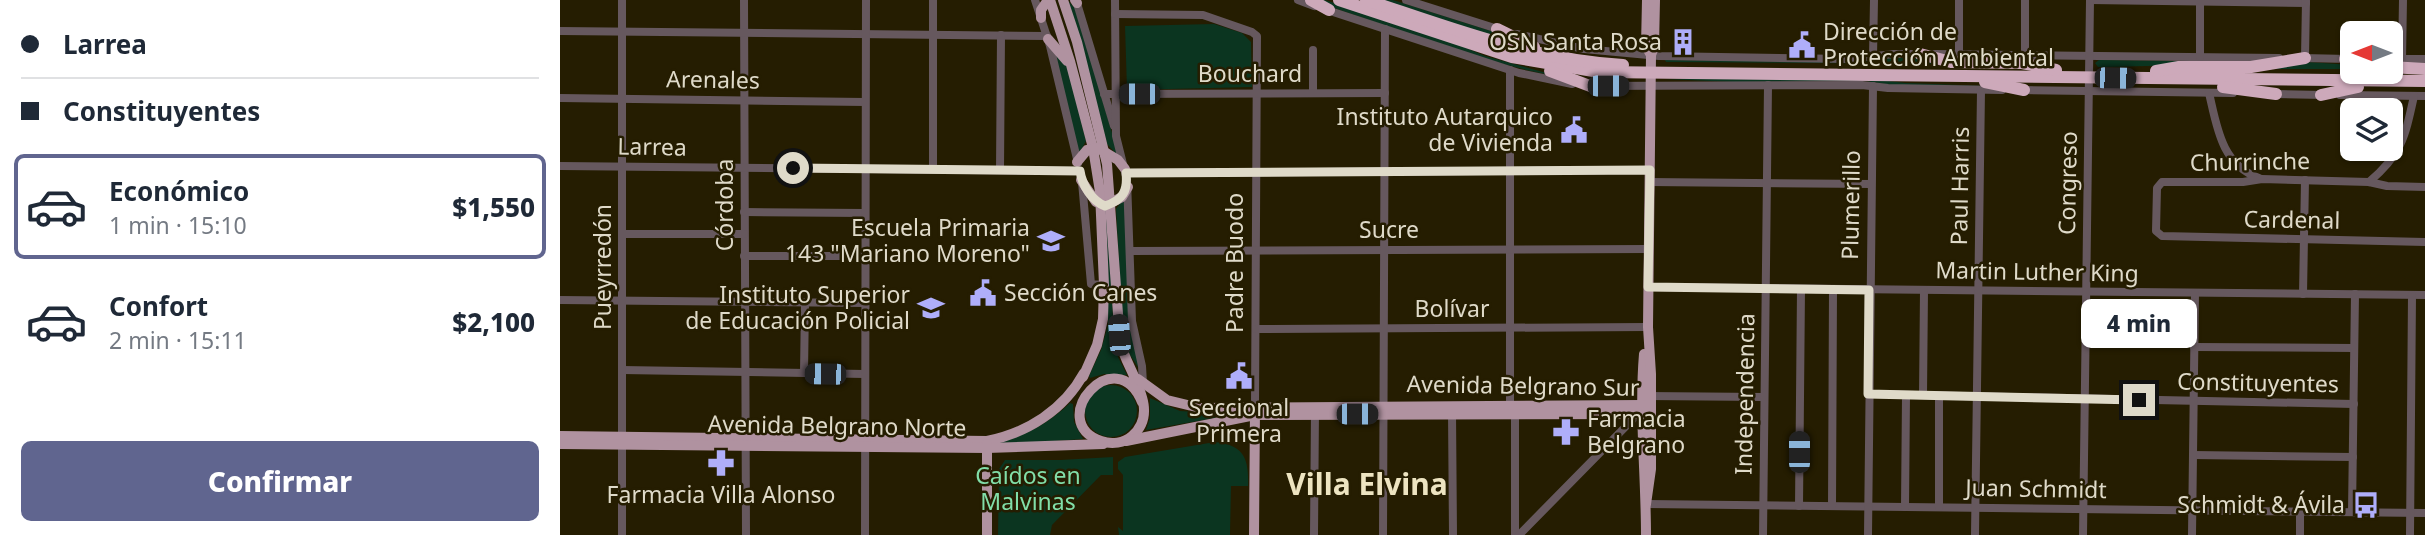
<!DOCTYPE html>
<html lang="es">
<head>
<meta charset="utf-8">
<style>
	body { margin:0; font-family:"Noto Sans",sans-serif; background:#f6f6f7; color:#1f2937; height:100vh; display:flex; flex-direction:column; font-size:26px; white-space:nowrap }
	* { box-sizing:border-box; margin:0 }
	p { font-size:23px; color:#747a83 }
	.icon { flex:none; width:38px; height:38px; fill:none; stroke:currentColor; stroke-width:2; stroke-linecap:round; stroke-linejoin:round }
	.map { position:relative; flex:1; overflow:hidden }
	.details { display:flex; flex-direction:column; background:#fff; width:560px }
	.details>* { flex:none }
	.hud { display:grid; align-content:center; height:154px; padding:0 21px; background:#fff }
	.needle { width:46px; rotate:270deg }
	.buttons { position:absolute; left:1780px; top:21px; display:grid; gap:14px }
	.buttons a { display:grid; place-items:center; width:63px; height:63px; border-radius:10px; background:#fff; box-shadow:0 2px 5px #0004; font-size:35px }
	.end { position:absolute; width:32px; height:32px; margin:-16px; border:9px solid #dfdac9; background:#111; box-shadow:0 0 0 4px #111 }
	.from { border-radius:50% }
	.bubble { position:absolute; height:49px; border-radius:10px; background:#fff; box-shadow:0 2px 5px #0004; font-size:23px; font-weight:800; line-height:49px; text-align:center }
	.car { position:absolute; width:21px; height:42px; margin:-21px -10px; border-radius:9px; box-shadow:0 0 5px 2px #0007; background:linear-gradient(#222 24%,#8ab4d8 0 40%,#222 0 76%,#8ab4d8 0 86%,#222 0) }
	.hud b { display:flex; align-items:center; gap:24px; height:66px; font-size:26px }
	.hud b+b { border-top:2px solid #e0e1e3 }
	.hud i { width:18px; height:18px; background:#1f2937 }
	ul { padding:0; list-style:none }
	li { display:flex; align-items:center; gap:21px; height:105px; margin:0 14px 10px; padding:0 7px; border:4px solid transparent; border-radius:10px }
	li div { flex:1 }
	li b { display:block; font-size:26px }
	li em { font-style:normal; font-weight:800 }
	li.selected { border-color:#60658f }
	li>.icon { width:63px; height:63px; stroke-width:1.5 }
	.primary-button { display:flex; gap:14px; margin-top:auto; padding:14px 21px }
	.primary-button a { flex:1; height:80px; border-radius:10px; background:#60658f; color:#fff; font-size:28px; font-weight:800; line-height:80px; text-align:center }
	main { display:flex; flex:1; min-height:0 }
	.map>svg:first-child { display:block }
	.green { fill:#0b3520 }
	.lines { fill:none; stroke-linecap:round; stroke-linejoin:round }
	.minor { stroke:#66585e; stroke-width:8 }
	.major { stroke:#b092a0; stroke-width:10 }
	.highway { stroke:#cda9ba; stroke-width:12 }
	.route { stroke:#dfdac9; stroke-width:9 }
	.labels { text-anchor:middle; stroke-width:5; stroke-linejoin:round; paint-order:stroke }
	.poi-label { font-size:23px; fill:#dfdac9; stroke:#251d01; text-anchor:end }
	.street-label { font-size:23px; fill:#dfdac9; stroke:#251d01 }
	.park-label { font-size:23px; fill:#81dea8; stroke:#251d01 }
	.district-label { font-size:30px; font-weight:bold; fill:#ede4c1; stroke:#251d01 }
</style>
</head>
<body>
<main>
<section class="details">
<div class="hud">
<b><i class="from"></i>Larrea</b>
<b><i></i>Constituyentes</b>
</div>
<ul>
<li class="selected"><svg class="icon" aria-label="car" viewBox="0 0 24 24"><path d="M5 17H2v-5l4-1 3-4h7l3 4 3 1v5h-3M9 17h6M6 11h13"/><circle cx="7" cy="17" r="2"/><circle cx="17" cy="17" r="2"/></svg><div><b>Económico</b><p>1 min · 15:10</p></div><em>$1,550</em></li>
<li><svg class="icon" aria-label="car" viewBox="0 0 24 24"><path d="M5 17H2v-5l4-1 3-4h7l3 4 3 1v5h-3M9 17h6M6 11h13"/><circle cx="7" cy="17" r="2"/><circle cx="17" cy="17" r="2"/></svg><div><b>Confort</b><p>2 min · 15:11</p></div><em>$2,100</em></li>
</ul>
<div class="primary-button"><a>Confirmar</a></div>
</section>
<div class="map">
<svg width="1865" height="535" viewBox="0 0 1865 535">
	<rect width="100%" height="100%" fill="#251d01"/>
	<g class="green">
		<polygon points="507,0 516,9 559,157 547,144"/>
		<path d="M757,0H765L888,40L925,56L1001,77C925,64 851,34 777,9Z"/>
		<polygon points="817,0 833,0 931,31 962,45"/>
		<polygon points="654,24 682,33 691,42 692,87 567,90 565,26"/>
		<polygon points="495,53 507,66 526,141 519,154"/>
		<polygon points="1331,58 1356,58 1384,64 1106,62 1105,60 1300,62"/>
		<path d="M1539,60L1698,62C1644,63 1591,67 1538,67L1535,63Z"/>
		<polygon points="1747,62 1792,65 1792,69 1699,69"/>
		<polygon points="1104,79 1310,79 1346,83 1428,86 1332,85 1305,81 1174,82"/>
		<polygon points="564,198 579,369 569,353 563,335 556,209"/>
		<polygon points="545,211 548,211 554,340 558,357 567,375 544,374 530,378 529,376 541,350 548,325"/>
		<circle cx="551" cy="411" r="26"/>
		<polygon points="590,398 620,411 652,413 655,418 586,430 590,418"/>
		<path d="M510,403L513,404L514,422L523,439L440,445L438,442C467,435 489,423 510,403Z"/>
		<path d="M655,442C685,445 689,460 688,486H671L670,535H559L558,527L563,531V475L558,469V462L565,457Z"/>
		<polygon points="553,457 553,475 541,475 492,525 490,535 438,535 439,469 445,460 500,460"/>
	</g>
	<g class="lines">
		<g class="minor">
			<polyline points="184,0 186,535"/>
			<polyline points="475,0 490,46 518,163"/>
			<polyline points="516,0 554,126"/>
			<polyline points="555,0 556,136 567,180 572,321 582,366 583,384"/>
			<polyline points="738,0 754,6"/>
			<polyline points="846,0 941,30"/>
			<polyline points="1530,0 1746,3"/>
			<polyline points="767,10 959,73 1012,84"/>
			<polyline points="555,14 643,15 692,32 697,36 695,406"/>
			<polyline points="0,31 487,36"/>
			<polyline points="957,34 1024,49 1099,56 1288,59 1334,54 1362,54"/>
			<polyline points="753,50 753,93"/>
			<polyline points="1375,54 1719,58"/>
			<polyline points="1399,54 1399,0"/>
			<polyline points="1465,55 1465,0"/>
			<polyline points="1313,57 1314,0"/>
			<polyline points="1640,57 1640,0"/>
			<polyline points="1742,58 1789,59"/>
			<polyline points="1745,58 1746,0"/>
			<polyline points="1830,59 1865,59"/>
			<polyline points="1842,59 1843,0"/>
			<polyline points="950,70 950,406 955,414 955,535"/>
			<polyline points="1028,86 1302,85 1328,88 1442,90"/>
			<polyline points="1462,90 1673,93"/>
			<path d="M1649,93C1657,127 1661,164 1699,178"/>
			<polyline points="544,94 825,93"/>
			<polyline points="1714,94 1764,95"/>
			<polyline points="1780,95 1865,96"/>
			<polyline points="0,98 305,102"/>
			<polyline points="0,166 520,171"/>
			<polyline points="373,169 373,0"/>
			<polyline points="440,170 441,35"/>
			<polyline points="566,173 1090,170"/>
			<polyline points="522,182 531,284 544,285"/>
			<polyline points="1089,182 1311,184"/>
			<path d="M1809,182C1842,154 1845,137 1854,96"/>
			<polyline points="1865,187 1827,186 1809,182 1702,179 1683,182 1602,182 1597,188 1596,231 1602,236 1865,242"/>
			<polyline points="184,212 305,213"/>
			<polyline points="62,234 184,234"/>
			<polyline points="570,251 1089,249"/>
			<polyline points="184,256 305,256"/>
			<polyline points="1088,287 1865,295"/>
			<polyline points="1743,294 1745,180"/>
			<polyline points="0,300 305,303"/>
			<polyline points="696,329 1088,327"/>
			<polyline points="1634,347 1794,348"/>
			<polyline points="62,370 305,374"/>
			<polyline points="244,373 245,303"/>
			<polyline points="1308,394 1794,404"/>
			<polyline points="1363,395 1364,290"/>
			<polyline points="1086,396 1204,397"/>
			<polyline points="892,412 893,535"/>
			<polyline points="1633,455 1793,457"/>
			<polyline points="1086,504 1865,513"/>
			<polyline points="1239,506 1241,289"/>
			<polyline points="1272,506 1273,289"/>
			<polyline points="1345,507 1346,395"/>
			<polyline points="1379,507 1379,396"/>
			<polyline points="1792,512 1795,294"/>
			<polyline points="62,535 62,0"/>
			<polyline points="305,535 306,0"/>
			<polyline points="754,535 755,409"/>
			<polyline points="823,535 825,29"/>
			<polyline points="959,535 1078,414"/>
			<polyline points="1203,535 1208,85"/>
			<polyline points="1308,535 1313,86"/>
			<polyline points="1415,535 1421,90"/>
			<polyline points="1523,535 1530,0"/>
			<polyline points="1632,535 1635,293"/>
			<polyline points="1740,535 1740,512"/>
			<polyline points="1850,535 1852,295"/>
		</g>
		<g class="major">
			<polyline points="490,0 510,61 533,148 540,192 544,285 543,319 537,345 523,377"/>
			<path d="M503,0L517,42L547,164L560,341C565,369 603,410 572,436C564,443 552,445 541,441C484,421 556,339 582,402"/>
			<polyline points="515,0 517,3"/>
			<polyline points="1087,0 1086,46 1091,55"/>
			<polyline points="481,18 481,10 488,0"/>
			<polyline points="488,39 507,61"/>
			<polyline points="517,162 527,150 538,148 558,160 565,169"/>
			<polyline points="521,180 536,202 545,206 562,197 568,187"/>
			<path d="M1084,354C1079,414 1086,475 1086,535"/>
			<polyline points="578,379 607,400 640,408 1083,405 1091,409"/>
			<path d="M0,436L427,441C467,433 504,410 524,373"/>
			<polyline points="566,441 695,415 1083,414 1091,409"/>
			<polyline points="0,444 427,448 543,444"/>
			<polyline points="1086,504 1091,469 1091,374 1088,327 1091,55 1094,47 1095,0"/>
			<polyline points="427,535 427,444"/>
			<polyline points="694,535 695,408"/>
		</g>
		<g class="highway">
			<polyline points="751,0 769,10"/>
			<polyline points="779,0 952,57 1039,72 1865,81"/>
			<path d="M806,0C891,28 973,60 1063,65"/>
			<polyline points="937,29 974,47"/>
			<polyline points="1360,54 1391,62 1462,63 1496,70"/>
			<polyline points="1785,59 1792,61"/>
			<polyline points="1830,67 1865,69"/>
			<polyline points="990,71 1030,86"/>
			<polyline points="1596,71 1619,67 1691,67 1745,58"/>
			<polyline points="1425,82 1464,90"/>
			<polyline points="1663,87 1716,94"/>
			<polyline points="1761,95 1798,87"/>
		</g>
	</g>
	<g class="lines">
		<path class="route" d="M233,168L520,171C522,185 532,201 545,206C563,200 568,191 566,173L1090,170L1088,287L1309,290L1308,394L1579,400"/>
	</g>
	<defs>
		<symbol id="building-bare" viewBox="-9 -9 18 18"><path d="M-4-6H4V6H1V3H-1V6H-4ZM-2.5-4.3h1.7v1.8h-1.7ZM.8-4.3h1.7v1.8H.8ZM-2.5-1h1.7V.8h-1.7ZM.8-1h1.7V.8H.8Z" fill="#afaefa" stroke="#251d01" stroke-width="2.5" paint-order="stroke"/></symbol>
		<symbol id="civic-bare" viewBox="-9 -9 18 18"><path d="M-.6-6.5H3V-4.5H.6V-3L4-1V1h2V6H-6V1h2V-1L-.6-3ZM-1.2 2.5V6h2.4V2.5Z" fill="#afaefa" stroke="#251d01" stroke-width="2.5" paint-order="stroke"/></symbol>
		<symbol id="school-bare" viewBox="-9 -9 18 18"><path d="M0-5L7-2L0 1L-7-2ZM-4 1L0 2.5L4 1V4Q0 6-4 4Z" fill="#afaefa" stroke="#251d01" stroke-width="2.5" paint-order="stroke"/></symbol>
		<symbol id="university-bare" viewBox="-9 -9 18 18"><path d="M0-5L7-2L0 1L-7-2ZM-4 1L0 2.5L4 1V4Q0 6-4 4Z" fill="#afaefa" stroke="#251d01" stroke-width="2.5" paint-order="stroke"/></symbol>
		<symbol id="pharmacy-bare" viewBox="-9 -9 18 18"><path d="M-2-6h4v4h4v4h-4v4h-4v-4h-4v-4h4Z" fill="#afaefa" stroke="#251d01" stroke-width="2.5" paint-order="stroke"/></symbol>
		<symbol id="bus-bare" viewBox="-9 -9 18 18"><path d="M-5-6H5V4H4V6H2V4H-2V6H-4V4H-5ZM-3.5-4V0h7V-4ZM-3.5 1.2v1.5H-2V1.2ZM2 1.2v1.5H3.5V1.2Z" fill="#afaefa" stroke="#251d01" stroke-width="2.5" paint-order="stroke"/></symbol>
	</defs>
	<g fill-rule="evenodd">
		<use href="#building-bare" x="1104" y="23" width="38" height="38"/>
		<use href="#civic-bare" x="1223" y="26" width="38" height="38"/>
		<use href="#civic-bare" x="995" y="111" width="38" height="38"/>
		<use href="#school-bare" x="472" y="222" width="38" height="38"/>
		<use href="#civic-bare" x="404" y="274" width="38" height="38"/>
		<use href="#university-bare" x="352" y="289" width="38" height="38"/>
		<use href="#civic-bare" x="660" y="357" width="38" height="38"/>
		<use href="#pharmacy-bare" x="987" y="413" width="38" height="38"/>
		<use href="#pharmacy-bare" x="142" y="444" width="38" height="38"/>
		<use href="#bus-bare" x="1787" y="486" width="38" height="38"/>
	</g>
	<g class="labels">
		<g class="poi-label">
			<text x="1263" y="40" text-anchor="start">Dirección de<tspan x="1263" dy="26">Protección Ambiental</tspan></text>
			<text x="1102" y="50">OSN Santa Rosa</text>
			<text x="993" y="125">Instituto Autarquico<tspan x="993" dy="26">de Vivienda</tspan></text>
			<text x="470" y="236">Escuela Primaria<tspan x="470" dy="26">143 "Mariano Moreno"</tspan></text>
			<text x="444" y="301" text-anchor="start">Sección Canes</text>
			<text x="350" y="303">Instituto Superior<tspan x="350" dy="26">de Educación Policial</tspan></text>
			<text x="679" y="416" text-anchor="middle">Seccional<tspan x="679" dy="26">Primera</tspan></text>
			<text x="1027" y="427" text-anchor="start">Farmacia<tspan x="1027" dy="26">Belgrano</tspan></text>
			<text x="161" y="503" text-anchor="middle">Farmacia Villa Alonso</text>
			<text x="1785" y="513">Schmidt &amp; Ávila</text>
		</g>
		<g class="street-label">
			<text x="690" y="82">Bouchard</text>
			<text transform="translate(153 80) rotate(1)" y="8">Arenales</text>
			<text transform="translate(92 147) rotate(1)" y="8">Larrea</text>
			<text transform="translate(1690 162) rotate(-1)" y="8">Churrinche</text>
			<text transform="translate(1508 183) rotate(-89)" y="8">Congreso</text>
			<text transform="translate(1400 186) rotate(-89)" y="8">Paul Harris</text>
			<text transform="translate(165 205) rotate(-90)" y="8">Córdoba</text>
			<text transform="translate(1291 205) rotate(-89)" y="8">Plumerillo</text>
			<text transform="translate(1732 220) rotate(1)" y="8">Cardenal</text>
			<text x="829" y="238">Sucre</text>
			<text transform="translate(675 263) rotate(-90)" y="8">Padre Buodo</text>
			<text transform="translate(43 267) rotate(-90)" y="8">Pueyrredón</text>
			<text transform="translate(1477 272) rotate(1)" y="8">Martin Luther King</text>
			<text x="892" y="317">Bolívar</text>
			<text transform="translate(1698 383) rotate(1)" y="8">Constituyentes</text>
			<text transform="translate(963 386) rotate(1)" y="8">Avenida Belgrano Sur</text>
			<text transform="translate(1185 394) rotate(-89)" y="8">Independencia</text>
			<text transform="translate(277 426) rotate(1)" y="8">Avenida Belgrano Norte</text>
			<text transform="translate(1476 489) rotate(1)" y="8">Juan Schmidt</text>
		</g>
		<g class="park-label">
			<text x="468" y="484">Caídos en<tspan x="468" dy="26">Malvinas</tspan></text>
		</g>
		<g class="district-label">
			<text x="807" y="495">Villa Elvina</text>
		</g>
	</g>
</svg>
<div class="buttons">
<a><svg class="needle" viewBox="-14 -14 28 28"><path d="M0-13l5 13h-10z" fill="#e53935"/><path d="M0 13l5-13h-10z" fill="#747a83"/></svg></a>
<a><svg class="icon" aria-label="layers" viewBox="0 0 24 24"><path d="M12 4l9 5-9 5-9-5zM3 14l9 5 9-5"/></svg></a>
</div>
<i class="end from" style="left:233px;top:168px"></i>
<i class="end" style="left:1579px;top:400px"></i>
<div class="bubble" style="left:1521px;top:299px;width:116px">4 min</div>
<i class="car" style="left:1555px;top:78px;rotate:91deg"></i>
<i class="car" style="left:1048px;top:86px;rotate:90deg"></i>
<i class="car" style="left:579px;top:94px;rotate:270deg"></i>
<i class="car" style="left:559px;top:335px;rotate:356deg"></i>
<i class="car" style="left:265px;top:374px;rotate:271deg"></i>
<i class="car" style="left:797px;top:414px;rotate:90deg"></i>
<i class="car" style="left:1239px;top:452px;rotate:0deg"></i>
</div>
</main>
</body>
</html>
